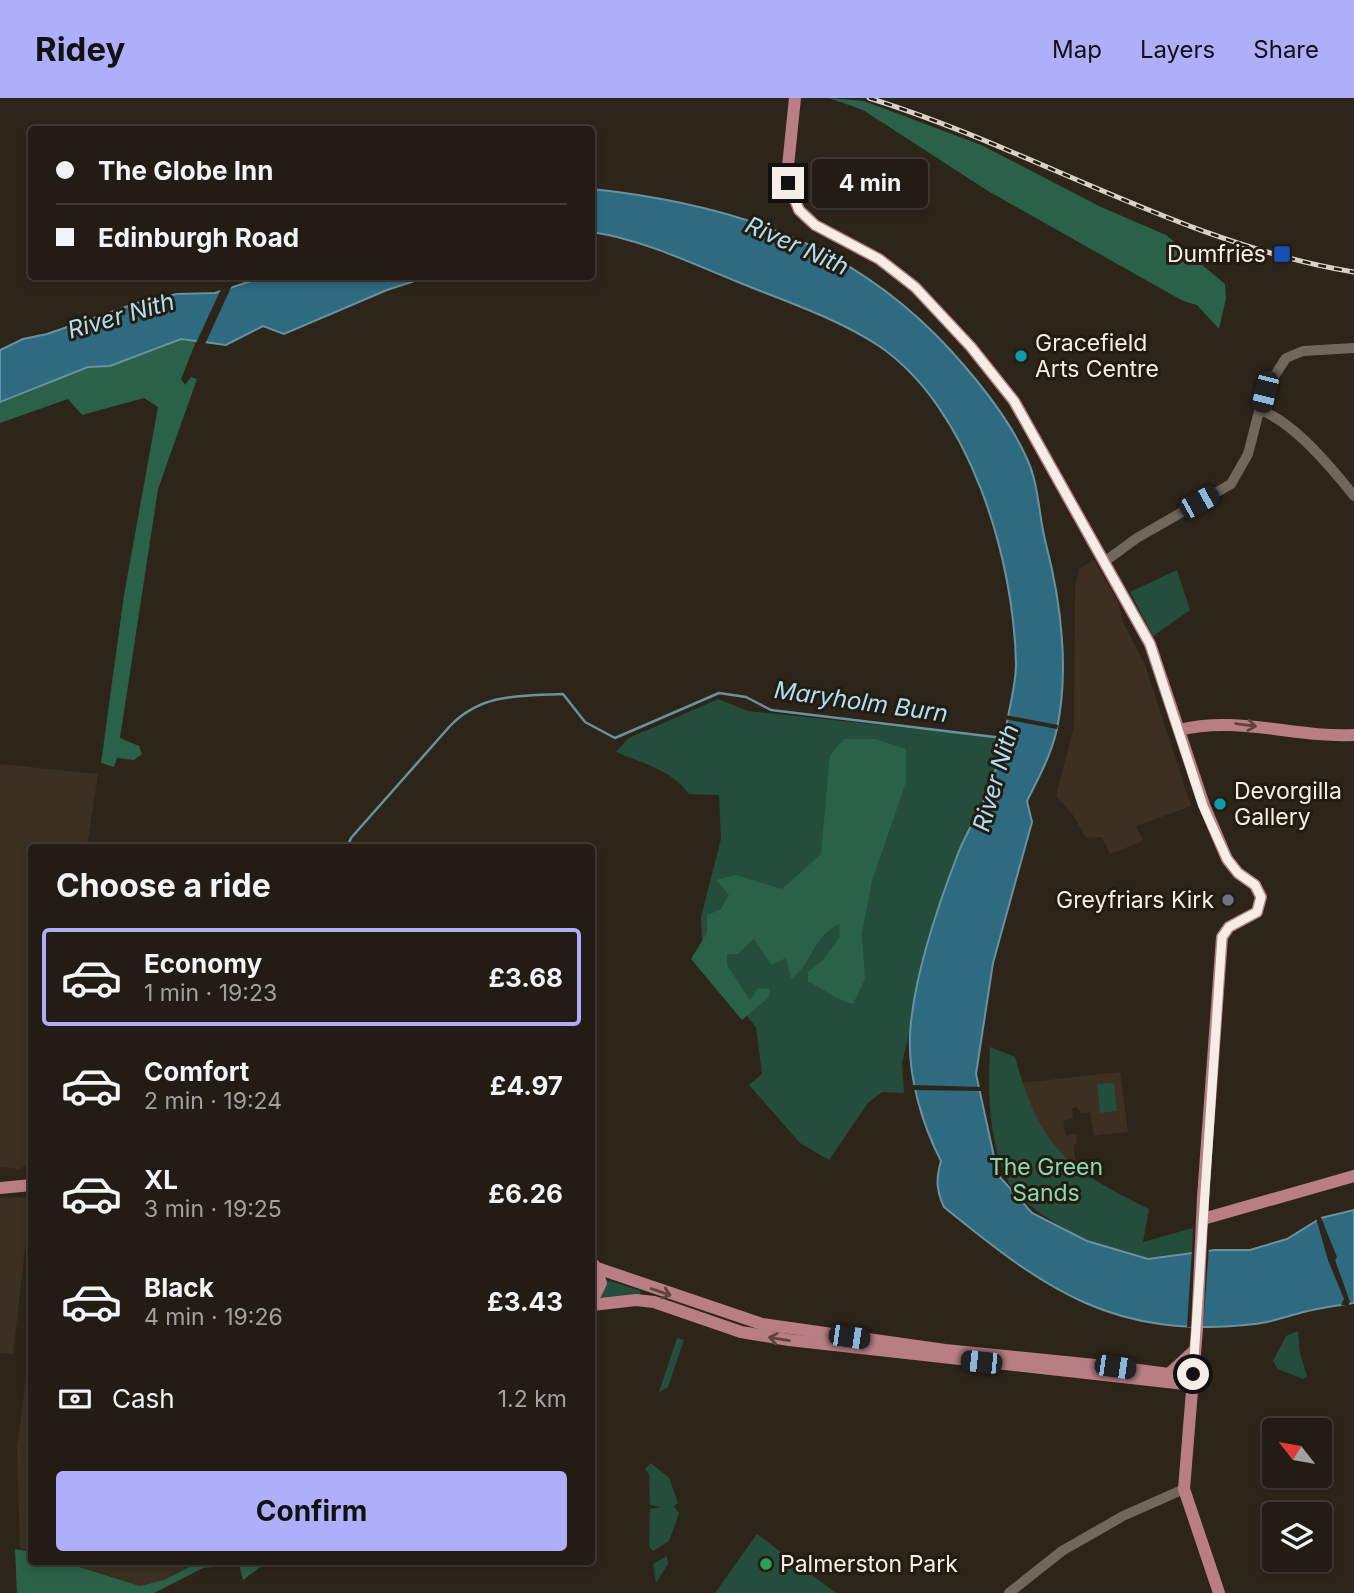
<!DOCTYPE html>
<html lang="en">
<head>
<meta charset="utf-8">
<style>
	body { margin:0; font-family:Inter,sans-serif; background:#2a251d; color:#f1f3f6; height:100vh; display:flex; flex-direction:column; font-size:26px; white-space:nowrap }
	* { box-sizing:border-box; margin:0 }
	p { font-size:23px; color:#a2a1a0 }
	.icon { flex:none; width:38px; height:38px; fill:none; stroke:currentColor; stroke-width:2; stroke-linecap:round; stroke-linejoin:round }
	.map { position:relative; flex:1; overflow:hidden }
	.side { position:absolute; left:28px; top:746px; width:567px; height:721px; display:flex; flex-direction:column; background:#221c14; border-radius:7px; box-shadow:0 4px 10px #0003,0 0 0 2px #3f3a34 }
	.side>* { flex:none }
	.guide { position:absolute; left:28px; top:28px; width:567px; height:154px; border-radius:7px; box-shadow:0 4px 10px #0003,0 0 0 2px #3f3a34; display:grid; align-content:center; height:154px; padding:0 28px; background:#221c14 }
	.needle { width:46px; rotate:301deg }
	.buttons { position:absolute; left:1262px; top:1320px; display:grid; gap:14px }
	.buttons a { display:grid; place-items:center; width:70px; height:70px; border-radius:7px; background:#221c14; box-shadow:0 4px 10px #0003,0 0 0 2px #3f3a34; font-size:35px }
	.end { position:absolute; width:32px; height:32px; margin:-16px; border:9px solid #f4eee7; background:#111; box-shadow:0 0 0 4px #111 }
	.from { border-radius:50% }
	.bubble { position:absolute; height:49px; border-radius:7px; background:#221c14; box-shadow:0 4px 10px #0003,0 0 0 2px #3f3a34; font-size:23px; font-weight:700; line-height:49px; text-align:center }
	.car { position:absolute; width:21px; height:42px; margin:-21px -10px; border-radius:9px; box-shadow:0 0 5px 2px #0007; background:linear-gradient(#222 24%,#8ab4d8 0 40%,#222 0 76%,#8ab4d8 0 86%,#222 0) }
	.guide b { display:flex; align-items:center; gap:24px; height:66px; font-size:26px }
	.guide b+b { border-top:2px solid #3f3a34 }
	.guide i { width:18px; height:18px; background:#f1f3f6 }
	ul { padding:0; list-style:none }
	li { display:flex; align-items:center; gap:21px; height:98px; margin:0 14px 10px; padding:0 14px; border:4px solid transparent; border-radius:7px }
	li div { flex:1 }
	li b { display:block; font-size:26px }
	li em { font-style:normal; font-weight:700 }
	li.active { border-color:#aeaefa }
	li>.icon { width:63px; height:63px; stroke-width:1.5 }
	h2 { padding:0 28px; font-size:32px; line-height:84px }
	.pay { display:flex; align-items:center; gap:18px; height:77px; padding:0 28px; font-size:26px }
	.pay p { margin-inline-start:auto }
	.cta { display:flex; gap:14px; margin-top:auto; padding:14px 28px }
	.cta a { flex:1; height:80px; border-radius:7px; background:#aeaefa; color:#111; font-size:28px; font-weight:700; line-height:80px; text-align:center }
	header { display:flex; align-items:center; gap:42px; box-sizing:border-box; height:98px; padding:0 35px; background:#aeaefa; color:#111 }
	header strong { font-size:33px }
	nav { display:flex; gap:38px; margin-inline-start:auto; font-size:24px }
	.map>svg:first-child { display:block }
	.commercial { fill:#3b3021 }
	.education { fill:#3e2f23 }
	.green { fill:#244d3b }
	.forest { fill:#2a6149 }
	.water { fill:#2e6a80; stroke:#69929f; stroke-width:2 }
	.pier { fill:#2e251a }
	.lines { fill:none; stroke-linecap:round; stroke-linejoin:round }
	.stream { stroke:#69929f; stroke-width:2.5 }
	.tertiary { stroke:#71685b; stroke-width:10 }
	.primary { stroke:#b87e83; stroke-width:12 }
	.rail-casing { stroke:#d7d1c9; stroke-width:5 }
	.rail { stroke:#241c11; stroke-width:2.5; stroke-dasharray:8; stroke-linecap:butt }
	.oneway { stroke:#5f433f }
	.route { stroke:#f4eee7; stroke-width:9 }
	.transit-dot { fill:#1a4fb4; stroke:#241c11; stroke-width:2.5 }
	.culture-dot { fill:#0f9aa8; stroke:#241c11; stroke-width:2.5 }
	.worship-dot { fill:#6b7280; stroke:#241c11; stroke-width:2.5 }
	.leisure-dot { fill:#2e9e5b; stroke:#241c11; stroke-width:2.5 }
	.labels { text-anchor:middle; stroke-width:6; stroke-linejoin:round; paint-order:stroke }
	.poi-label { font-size:23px; fill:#f4eee7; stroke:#241c11; text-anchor:start }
	.park-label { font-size:23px; fill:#86dbb3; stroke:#241c11 }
	.water-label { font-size:24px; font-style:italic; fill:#ade0f5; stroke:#241c11 }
</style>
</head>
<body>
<header>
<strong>Ridey</strong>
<nav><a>Map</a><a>Layers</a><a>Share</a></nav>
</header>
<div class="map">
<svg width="1354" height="1495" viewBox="0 0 1354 1495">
	<rect width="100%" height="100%" fill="#2e251a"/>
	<g class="commercial">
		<polygon points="0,666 98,676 87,749 32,749 32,1065 19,1071 0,1069"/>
		<polygon points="31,1099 13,1256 0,1255 0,1100"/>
		<polygon points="31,1243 31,1454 20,1451 17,1349"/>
		<polygon points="60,1463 201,1463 164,1482 140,1488"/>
	</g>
	<g class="education">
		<polygon points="1094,462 1118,504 1123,524 1145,567 1191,708 1136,728 1143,743 1110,756 1102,739 1086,740 1073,717 1056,698 1074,629 1075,489 1079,471"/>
		<polygon points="1120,974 1128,1034 1094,1038 1090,1014 1081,1015 1077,1009 1072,1010 1073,1020 1063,1023 1066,1038 1076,1036 1077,1046 1073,1047 1077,1070 1055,1050 1035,1021 1022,985"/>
	</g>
	<g class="green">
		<polygon points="1177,472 1190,512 1153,538 1130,494"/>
		<path d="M718,601L748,613L1003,640L990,690L959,752L935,824L902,965L904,995L882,994L868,1005L829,1062L800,1045L749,987L762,976L756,929L703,865L701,819L721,741L719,697L689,696C672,672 642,665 616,654L629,640Z"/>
		<path d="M990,949L1015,959C1040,1050 1067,1071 1149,1111L1143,1144L1193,1130L1192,1155C1178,1157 1163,1161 1149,1160C1113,1160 1022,1115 1007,1081C988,1040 988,994 990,949Z"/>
		<polygon points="1114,985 1117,1013 1100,1015 1097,986"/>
		<polygon points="607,1182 641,1193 639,1199 600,1201"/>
		<polygon points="1298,1233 1300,1256 1307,1278 1303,1281 1278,1271 1273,1263 1286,1238"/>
		<polygon points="677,1240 684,1242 668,1289 659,1294"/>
		<polygon points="651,1365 669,1380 678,1405 674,1409 679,1415 669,1443 653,1453 649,1448 650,1411 661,1409 650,1407 649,1376 645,1371"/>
		<polygon points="757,1436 836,1495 715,1495"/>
		<polygon points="667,1458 668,1466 656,1485 653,1466"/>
	</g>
	<g class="forest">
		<polygon points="829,0 864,3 981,47 1101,109 1166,137 1225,186 1226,200 1219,231 1197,207 1183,203 988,93 863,12"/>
		<polygon points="181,241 197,241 181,281 185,287 191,279 197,281 158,391 120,640 139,648 142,656 134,662 117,660 114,669 101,665 124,497 158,309 144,300 82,317 68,301 0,325 0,304 88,269 110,268"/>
		<path d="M844,641H875L906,651V684L872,783L862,835L865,881L853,906C836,902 825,891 808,884V874L822,863L840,839L839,826C811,840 814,864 791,881L786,860L771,867L754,841L738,856H727V867L750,902L758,890L770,891L769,899L742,922L691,861L707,835V817L720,812L729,797L716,782L736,777L782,791L821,756L830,657Z"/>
		<polygon points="15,1451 31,1454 32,1463 60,1463 140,1488 164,1482 201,1463 268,1463 243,1482 239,1466 203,1470 154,1495 17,1495"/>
	</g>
	<g class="water">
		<path d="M592,91C743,107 867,151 967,271C990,298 1014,330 1028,363C1039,388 1039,420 1046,446C1061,504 1070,575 1056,635C1050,659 1038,681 1027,703L1032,724L993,865L976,976L998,1077L1032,1115L1087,1143L1148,1161L1215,1152H1250L1287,1141L1321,1120L1354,1112V1205C1340,1207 1326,1209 1312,1212C1293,1216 1274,1224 1255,1226C1115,1242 1047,1193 944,1109C936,1092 936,1080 941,1063C922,1026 908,979 910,937C913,879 938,807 959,753C968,731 982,711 990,688C998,667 1004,642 1008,619C1011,603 1016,583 1016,566C1014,461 970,310 879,248C837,220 784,203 738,184C689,164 643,142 592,134Z"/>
		<polygon points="263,179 427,179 387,192 284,236 263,228 226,247 181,241 110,268 88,269 0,304 0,252 23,241 47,236 140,204 177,196 215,195"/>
	</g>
	<g class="pier">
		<polygon points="233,185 205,246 196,245 222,189"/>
		<polygon points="1005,617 1058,627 1057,631 1004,621"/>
		<polygon points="912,987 981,989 981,993 913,992"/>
		<polygon points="1320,1117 1337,1159 1335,1162 1350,1204 1348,1208 1341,1207 1344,1201 1328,1162 1316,1120"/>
		<polygon points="1209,1149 1203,1229 1187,1229 1192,1151"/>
	</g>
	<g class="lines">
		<path class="stream" d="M347,749L351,740L450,628C482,595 519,598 563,596L585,624L615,640L719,595L746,599L771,612L1003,640"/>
		<g class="tertiary">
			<path d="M1260,312C1294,324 1332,370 1354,398"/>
			<polyline points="1104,464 1137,440 1231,386 1248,356 1264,294 1286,260 1303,253 1354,250"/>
			<polyline points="1009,1495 1062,1453 1123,1418 1184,1391"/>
		</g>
		<g class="primary">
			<polyline points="795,0 788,68 788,84 799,112 815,127 879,161 915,189 971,249 1014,303 1150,546 1204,707 1227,761 1238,775 1255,787 1261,799 1257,814 1229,829 1222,839 1203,1099 1197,1231 1184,1391 1219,1495"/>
			<path d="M1179,632C1238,617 1294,640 1354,637"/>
			<polyline points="0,1090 32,1087"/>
			<polyline points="1203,1121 1354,1078"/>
			<polyline points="597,1170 762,1226 945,1252 1115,1269 1169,1276 1192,1285"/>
			<polyline points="592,1203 601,1185 594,1167"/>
			<polyline points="592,1207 636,1202 654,1204 741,1234 789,1242 1185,1286"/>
			<polyline points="1169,1276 1195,1252"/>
		</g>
		<defs>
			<path id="rail" d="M869,0C1033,51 1183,146 1354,174"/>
		</defs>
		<use href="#rail" class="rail-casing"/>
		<use href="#rail" class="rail"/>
	</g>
	<defs><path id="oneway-shaft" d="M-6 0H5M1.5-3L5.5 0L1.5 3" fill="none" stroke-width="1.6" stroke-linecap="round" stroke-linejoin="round" transform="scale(1.75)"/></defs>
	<g class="oneway">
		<use href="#oneway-shaft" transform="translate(1246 627) rotate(8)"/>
		<use href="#oneway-shaft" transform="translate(661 1194) rotate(19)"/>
		<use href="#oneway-shaft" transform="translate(779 1241) rotate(-171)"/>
	</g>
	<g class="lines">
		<polyline class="route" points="788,85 799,112 815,127 879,161 915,189 971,249 1014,303 1150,546 1203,708 1227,761 1238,775 1255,787 1261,799 1257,814 1229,829 1222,839 1193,1276"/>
	</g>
	<rect class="transit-dot" x="1273" y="147" width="18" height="18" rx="3.5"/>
	<g class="culture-dot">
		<circle cx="1021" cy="258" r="7"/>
		<circle cx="1220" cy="706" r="7"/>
	</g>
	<circle class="worship-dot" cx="1228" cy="802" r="7"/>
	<circle class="leisure-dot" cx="766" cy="1466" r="7"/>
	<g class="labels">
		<g class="poi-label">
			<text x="1266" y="164" text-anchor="end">Dumfries</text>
			<text x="1035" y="253">Gracefield<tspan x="1035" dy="26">Arts Centre</tspan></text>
			<text x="1234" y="701">Devorgilla<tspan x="1234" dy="26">Gallery</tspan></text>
			<text x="1214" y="810" text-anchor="end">Greyfriars Kirk</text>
			<text x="780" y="1474">Palmerston Park</text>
		</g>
		<g class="park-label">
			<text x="1046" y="1077">The Green<tspan x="1046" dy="26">Sands</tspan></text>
		</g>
		<g class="water-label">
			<text transform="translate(797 148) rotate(24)" y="8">River Nith</text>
			<text transform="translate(121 218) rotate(-16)" y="8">River Nith</text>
			<text transform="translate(861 604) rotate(8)" y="8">Maryholm Burn</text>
			<text transform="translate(996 680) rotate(-74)" y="8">River Nith</text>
		</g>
	</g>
</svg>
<div class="buttons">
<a><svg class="needle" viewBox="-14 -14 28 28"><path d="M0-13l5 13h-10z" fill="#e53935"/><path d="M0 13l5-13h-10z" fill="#a2a1a0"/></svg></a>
<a><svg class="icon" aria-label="layers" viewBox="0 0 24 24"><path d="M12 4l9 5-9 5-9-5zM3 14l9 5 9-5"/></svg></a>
</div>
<i class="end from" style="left:1193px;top:1276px"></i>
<i class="end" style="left:788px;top:85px"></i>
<div class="bubble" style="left:812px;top:61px;width:116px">4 min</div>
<i class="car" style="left:1265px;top:294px;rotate:194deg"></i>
<i class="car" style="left:1199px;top:404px;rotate:61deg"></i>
<i class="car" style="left:849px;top:1239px;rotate:98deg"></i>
<i class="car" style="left:981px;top:1264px;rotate:276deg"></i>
<i class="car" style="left:1115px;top:1269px;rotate:98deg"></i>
<div class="guide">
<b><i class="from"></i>The Globe Inn</b>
<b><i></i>Edinburgh Road</b>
</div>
<section class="side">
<h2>Choose a ride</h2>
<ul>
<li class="active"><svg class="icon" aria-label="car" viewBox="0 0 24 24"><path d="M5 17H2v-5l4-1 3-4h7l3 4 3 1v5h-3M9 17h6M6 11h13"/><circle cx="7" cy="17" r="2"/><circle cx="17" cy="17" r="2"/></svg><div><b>Economy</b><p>1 min · 19:23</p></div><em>£3.68</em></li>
<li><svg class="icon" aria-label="car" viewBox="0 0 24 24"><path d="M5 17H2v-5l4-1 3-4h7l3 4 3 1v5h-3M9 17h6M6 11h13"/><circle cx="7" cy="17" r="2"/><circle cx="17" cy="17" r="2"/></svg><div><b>Comfort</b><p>2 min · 19:24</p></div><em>£4.97</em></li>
<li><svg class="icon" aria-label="car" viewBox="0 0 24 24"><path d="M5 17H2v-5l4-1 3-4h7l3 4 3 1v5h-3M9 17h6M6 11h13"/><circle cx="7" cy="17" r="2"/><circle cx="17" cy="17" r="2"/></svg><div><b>XL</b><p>3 min · 19:25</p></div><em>£6.26</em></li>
<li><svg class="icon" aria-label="car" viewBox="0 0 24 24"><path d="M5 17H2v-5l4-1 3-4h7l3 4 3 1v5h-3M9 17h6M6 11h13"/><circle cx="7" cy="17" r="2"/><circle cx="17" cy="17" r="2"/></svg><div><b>Black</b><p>4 min · 19:26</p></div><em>£3.43</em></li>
</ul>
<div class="pay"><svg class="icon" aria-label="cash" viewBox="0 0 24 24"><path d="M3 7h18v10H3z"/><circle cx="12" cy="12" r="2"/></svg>Cash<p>1.2 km</p></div>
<div class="cta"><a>Confirm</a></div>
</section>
</div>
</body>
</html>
